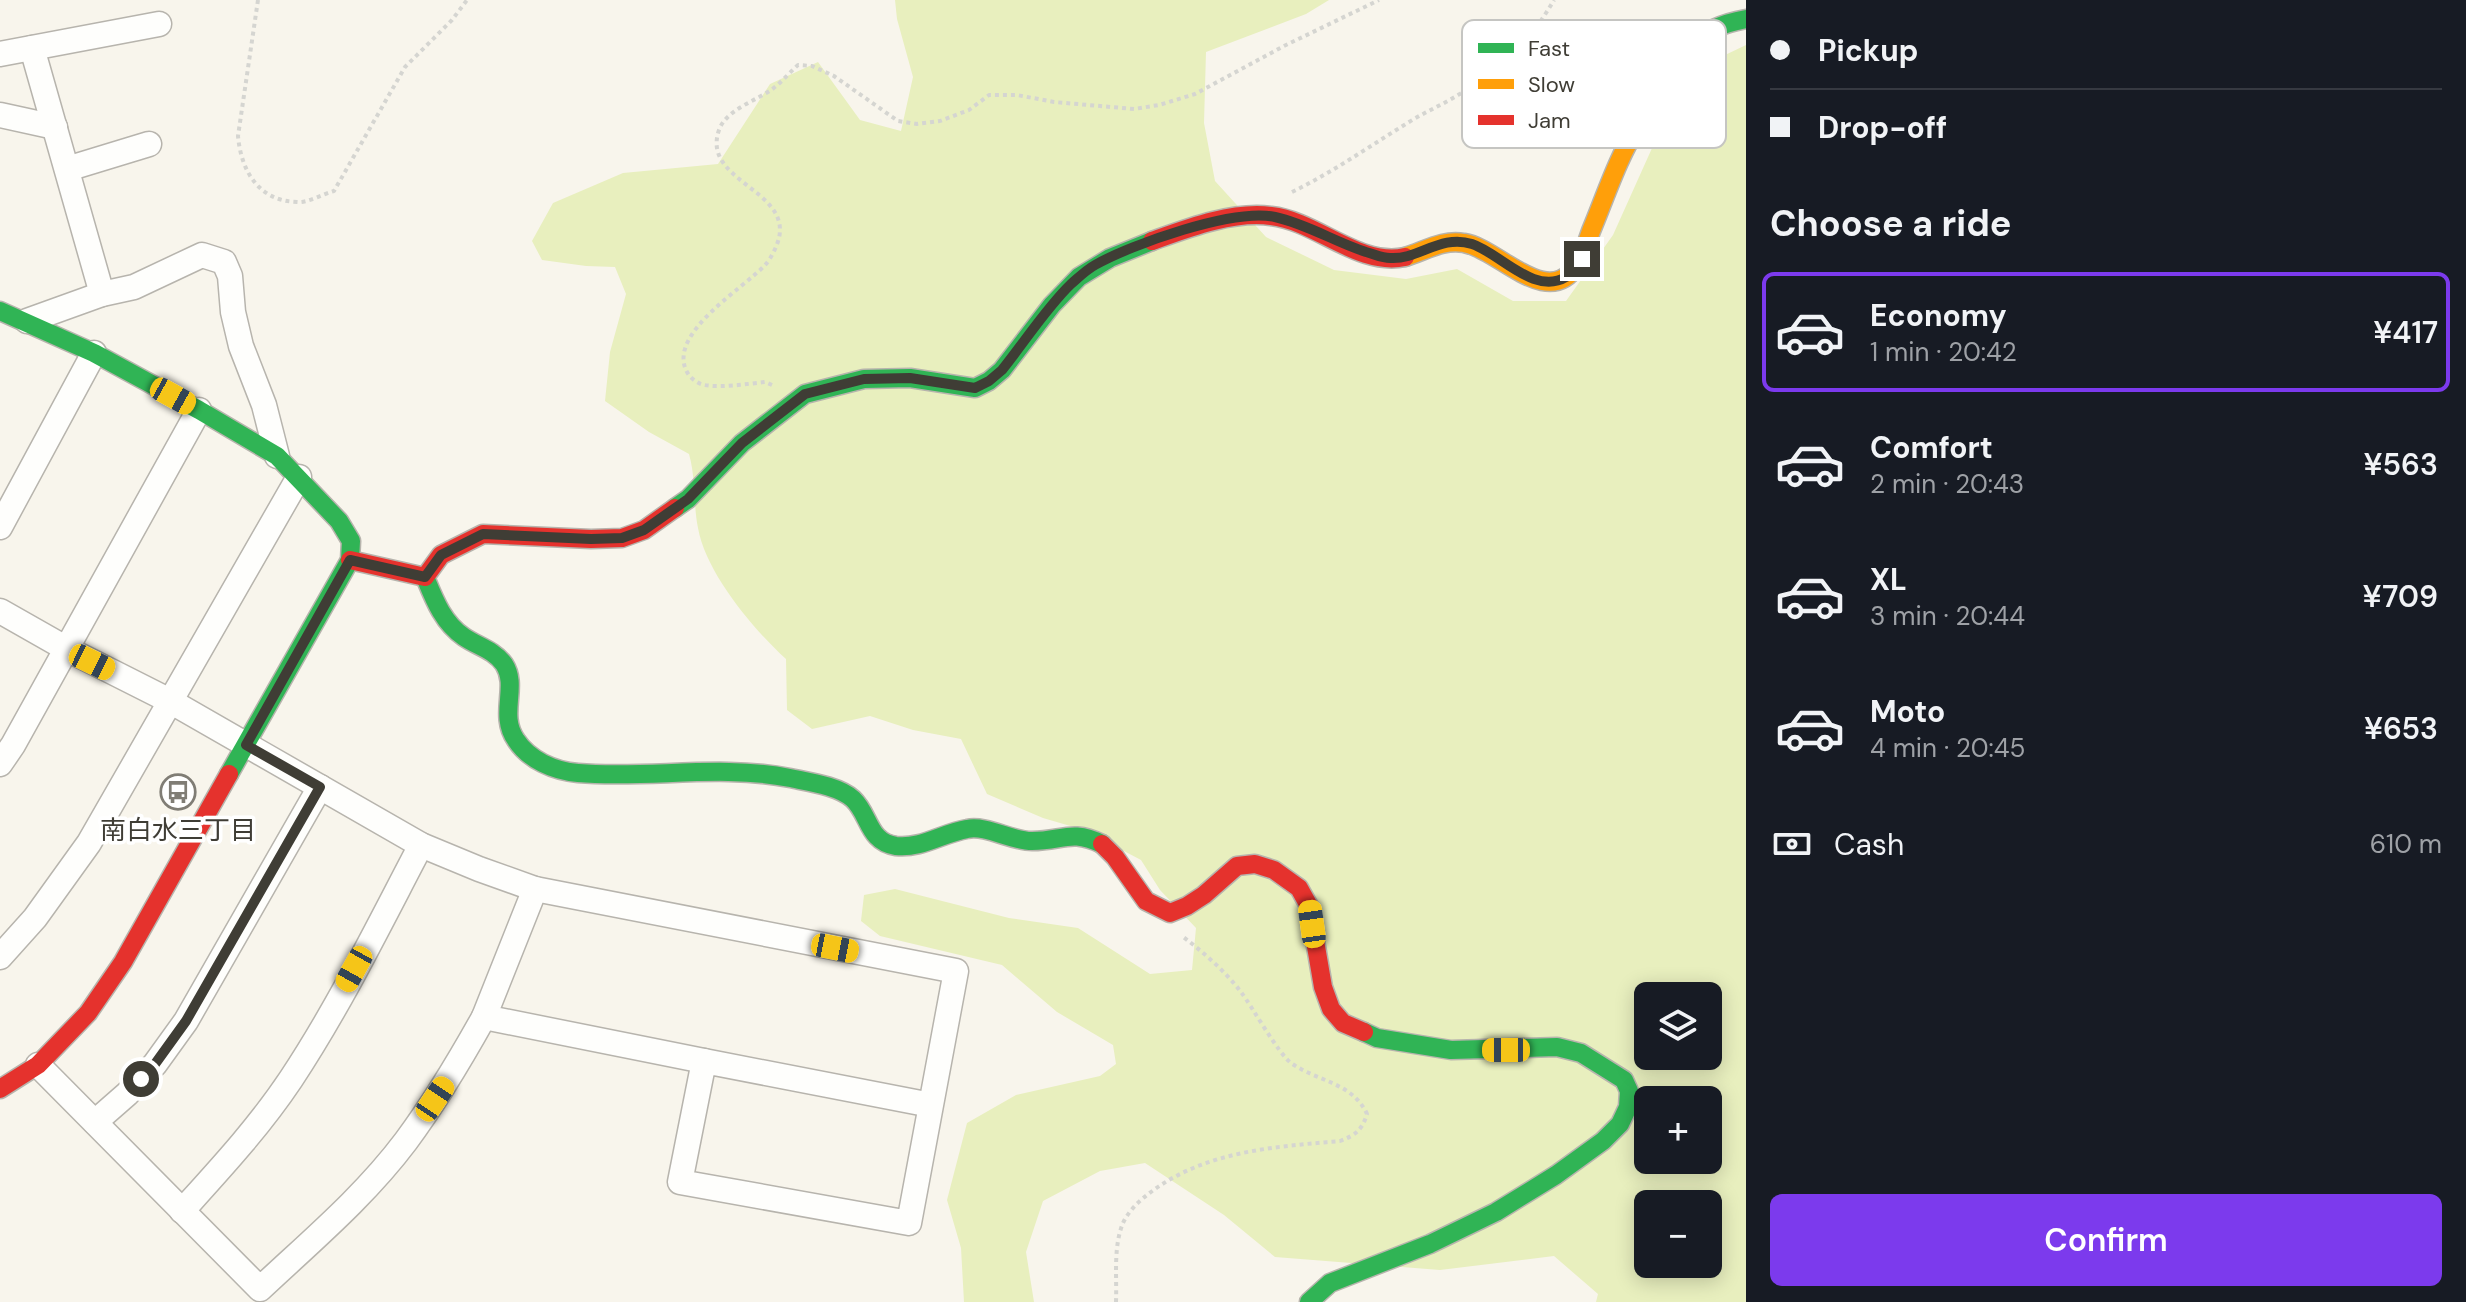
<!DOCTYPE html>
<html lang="en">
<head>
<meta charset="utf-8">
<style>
	body { margin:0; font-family:"DM Sans","Noto Sans JP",sans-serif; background:#242831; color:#f1f3f6; height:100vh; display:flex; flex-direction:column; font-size:30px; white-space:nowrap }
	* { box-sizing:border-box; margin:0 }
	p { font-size:26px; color:#9ea1a6 }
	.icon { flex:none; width:44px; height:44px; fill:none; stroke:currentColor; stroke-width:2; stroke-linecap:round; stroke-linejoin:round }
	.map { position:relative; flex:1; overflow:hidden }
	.panel { display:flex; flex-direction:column; background:#171b24; width:720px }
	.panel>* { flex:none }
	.hud { display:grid; align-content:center; height:176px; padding:0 24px; background:#171b24 }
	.controls { position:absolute; left:1634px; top:982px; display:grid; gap:16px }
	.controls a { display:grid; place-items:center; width:88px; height:88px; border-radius:12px; background:#171b24; box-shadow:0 4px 20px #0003; font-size:40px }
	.end { position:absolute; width:36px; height:36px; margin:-18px; border:10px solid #3f3d35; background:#fff; box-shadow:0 0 0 4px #fff }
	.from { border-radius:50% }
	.car { position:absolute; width:24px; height:48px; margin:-24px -12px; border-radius:10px; box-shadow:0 0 6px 2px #0007; background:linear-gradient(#f5c518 24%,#345 0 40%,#f5c518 0 76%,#345 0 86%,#f5c518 0) }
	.hud b { display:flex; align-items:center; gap:28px; height:76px; font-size:30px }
	.hud b+b { border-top:2px solid #363941 }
	.hud i { width:20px; height:20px; background:#f1f3f6 }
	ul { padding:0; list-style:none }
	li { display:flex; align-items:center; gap:24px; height:120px; margin:0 16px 12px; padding:0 8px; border:4px solid transparent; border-radius:12px }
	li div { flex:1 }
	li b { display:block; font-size:30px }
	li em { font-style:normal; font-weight:600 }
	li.current { border-color:#7c3aed }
	li>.icon { width:72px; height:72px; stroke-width:1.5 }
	h2 { padding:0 24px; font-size:36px; line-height:96px }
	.pay { display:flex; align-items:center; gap:20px; height:88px; padding:0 24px; font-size:30px }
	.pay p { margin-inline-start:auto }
	.cta { display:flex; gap:16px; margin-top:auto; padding:16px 24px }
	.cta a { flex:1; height:92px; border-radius:12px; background:#7c3aed; color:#fff; font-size:32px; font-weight:600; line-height:92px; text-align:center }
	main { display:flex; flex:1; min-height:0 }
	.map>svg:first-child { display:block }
	.green { fill:#e8efbe; fill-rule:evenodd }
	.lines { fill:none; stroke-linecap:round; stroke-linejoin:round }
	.street-casing { stroke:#b7b4ad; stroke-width:27 }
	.fast-casing { stroke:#b7b4ad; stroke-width:21 }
	.slow-casing { stroke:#b7b4ad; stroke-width:21 }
	.jam-casing { stroke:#b7b4ad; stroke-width:21 }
	.path { stroke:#d5d5d1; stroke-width:4; stroke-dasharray:4 4; stroke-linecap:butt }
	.street { stroke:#fefefc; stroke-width:24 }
	.fast { stroke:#30b455; stroke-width:18 }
	.slow { stroke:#ff9f0a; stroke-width:18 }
	.jam { stroke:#e5322d; stroke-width:18 }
	.route { stroke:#3f3d35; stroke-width:10 }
	.labels { text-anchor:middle; stroke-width:7; stroke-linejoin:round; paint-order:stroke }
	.poi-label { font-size:26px; fill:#3f3d35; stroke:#fff }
	.key { fill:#fff; stroke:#c5c5c2; stroke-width:2 }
	.key-label { font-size:22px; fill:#3f3d35 }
</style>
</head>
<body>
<main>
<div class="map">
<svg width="1746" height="1302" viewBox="0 0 1746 1302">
	<rect width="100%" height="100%" fill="#f8f5ec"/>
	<path class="green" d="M895,0H1329L1306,14L1206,52L1204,123L1215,181L1266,237L1334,270L1406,279L1457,269L1513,301H1566L1613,235L1657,137L1702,66L1746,45V1302H1596L1598,1294L1554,1256L1440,1270L1275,1257L1224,1215L1145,1163L1100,1171L1043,1201L1026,1252L1034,1302H964L961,1248L947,1200L967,1123L1016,1095L1100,1076L1116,1064L1113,1045L1057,1012L1002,965L880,936L861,921L864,895L895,889L1009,918L1078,928L1150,974L1192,970L1196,928L1160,890L1141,860L1084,830L1043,818L987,794L961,739L913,730L870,716L812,729L787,710L786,659C753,629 706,573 698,528C693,503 696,479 689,454L649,432L605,401L610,352L626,294L615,267L586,266L542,260L532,241L553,203L623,173L718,164L770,84L818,62L860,120L901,131L913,77L897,19ZM1648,996H1708V1056H1648ZM1648,1100H1708V1160H1648ZM1648,1204H1708V1264H1648Z"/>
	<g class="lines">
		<defs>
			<g id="street">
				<polyline points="32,48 102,294"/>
				<polyline points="0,54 159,24"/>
				<polyline points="0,115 55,127"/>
				<polyline points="67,169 149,144"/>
				<polyline points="27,321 102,294 134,287 202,255 224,262 230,276 233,312 241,346 264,405 277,456"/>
				<polyline points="0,527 94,353"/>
				<polyline points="0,611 67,649 170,701 421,845 479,869 535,889 956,971 909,1223 680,1182 704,1061 931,1105"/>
				<polyline points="0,764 13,745 199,410"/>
				<polyline points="535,889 484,1017 704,1061"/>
				<polyline points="0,957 35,918 89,843 299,477"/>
				<path d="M38,1065L260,1289C310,1242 364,1197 406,1141C435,1102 460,1060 484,1017"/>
				<polyline points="95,1122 127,1094 155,1064 186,1021 320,787"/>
				<path d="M182,1211C220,1169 259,1127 291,1079C340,1005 380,923 421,845"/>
			</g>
			<g id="fast">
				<path d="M1639,124C1672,73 1677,31 1746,19"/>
				<polyline points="0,311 94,353 199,410 277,456 339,521 351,541 350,560 229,774"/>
				<polyline points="675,508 688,499 742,443 805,394 864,379 910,378 975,388 989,381 1002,370 1052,305 1079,277 1110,258 1152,241"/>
				<path d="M425,577C434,599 443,623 464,637C477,646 494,650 504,664C519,687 498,714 516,740C529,760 554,771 578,773C648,779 720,764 790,778C809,782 839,786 853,799C870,815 868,842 896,846C921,849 943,833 967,829C987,825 1011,841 1032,841C1063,841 1071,829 1102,844"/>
				<polyline points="1309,1302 1330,1283 1430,1244 1496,1212 1556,1175 1603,1141 1620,1124 1628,1107 1629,1091 1624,1080 1581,1053 1557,1047 1451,1050 1377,1038 1364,1032"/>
			</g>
			<path id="slow" d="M1405,257C1425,251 1443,239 1464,243C1498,248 1547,311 1577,265C1584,254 1587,242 1591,231C1606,195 1618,157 1639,124"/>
			<g id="jam">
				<path d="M1152,241C1188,228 1232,211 1271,216C1317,221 1358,267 1405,257"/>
				<polyline points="350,560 425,577 441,555 483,534 591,539 622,538 644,530 675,508"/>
				<polyline points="1102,844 1115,857 1146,901 1170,913 1187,906 1204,895 1237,866 1255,864 1274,870 1299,888 1309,906 1323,987 1331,1009 1343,1023 1364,1032"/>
				<polyline points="0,1089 38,1065 88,1013 123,962 229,774"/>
			</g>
		</defs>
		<use href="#street" class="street-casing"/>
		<use href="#fast" class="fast-casing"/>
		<use href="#slow" class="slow-casing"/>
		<use href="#jam" class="jam-casing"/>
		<g class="path">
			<path d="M258,0L238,136C241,170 258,201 297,202C308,203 323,194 334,191L405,67L452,20L467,0"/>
			<path d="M1292,192C1333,172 1370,146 1409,122C1425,112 1442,105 1458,95C1498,73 1531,40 1554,0"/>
			<path d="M772,385L765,382C746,384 722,388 704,385C696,383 689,377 686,370C669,332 744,288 765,265C771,259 777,246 779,238C790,189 701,181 719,130C726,110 755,101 771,90C781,83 789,73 798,65L812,66L834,76L898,121L917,124L940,121L969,110L989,95H1017L1054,102L1134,109L1159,105L1195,94L1284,46L1379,0"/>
			<path d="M1116,1302C1117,1277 1113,1247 1123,1223C1128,1212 1138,1202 1147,1195C1203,1151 1272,1147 1340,1141C1356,1135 1362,1130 1367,1114C1352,1082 1318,1082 1291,1063C1278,1053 1253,1008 1241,992C1224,970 1203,952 1182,936"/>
		</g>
		<use href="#street" class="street"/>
		<use href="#fast" class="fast"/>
		<use href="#slow" class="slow"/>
		<use href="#jam" class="jam"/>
	</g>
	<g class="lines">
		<path class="route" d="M141,1079L155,1064L186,1021L320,787L246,745L350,560L425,577L441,555L483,534L591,539L622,538L644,530L688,499L742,443L805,394L864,379L910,378L975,388L989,381L1002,370C1023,344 1047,307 1071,284C1078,278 1086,270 1095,265C1132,244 1234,208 1275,217C1307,224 1335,242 1366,252C1374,254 1382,258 1390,258C1419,260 1440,234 1472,244C1500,253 1534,296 1566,277C1572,273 1577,264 1582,259"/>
	</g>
	<defs>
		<symbol id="bus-ring" viewBox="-11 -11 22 22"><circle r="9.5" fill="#fff" stroke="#807d75" stroke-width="1.5"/><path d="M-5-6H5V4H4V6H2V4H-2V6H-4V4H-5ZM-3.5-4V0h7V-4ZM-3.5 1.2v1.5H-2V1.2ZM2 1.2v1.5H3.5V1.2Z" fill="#807d75"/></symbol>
	</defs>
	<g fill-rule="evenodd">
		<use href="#bus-ring" x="158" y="772" width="40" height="40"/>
	</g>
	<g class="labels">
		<g class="poi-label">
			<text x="178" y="839">南白水三丁目</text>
		</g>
	</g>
	<rect x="1462" y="20" width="264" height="128" rx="12" class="key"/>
	<rect x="1478" y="43" width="36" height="10" fill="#30b455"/>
	<rect x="1478" y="79" width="36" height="10" fill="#ff9f0a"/>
	<rect x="1478" y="115" width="36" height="10" fill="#e5322d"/>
	<g class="key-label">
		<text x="1528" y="56">Fast</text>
		<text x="1528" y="92">Slow</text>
		<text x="1528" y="128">Jam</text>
	</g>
</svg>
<div class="controls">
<a><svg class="icon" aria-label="layers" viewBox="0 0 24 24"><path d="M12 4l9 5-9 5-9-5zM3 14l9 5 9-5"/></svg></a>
<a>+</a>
<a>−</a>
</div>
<i class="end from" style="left:141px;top:1079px"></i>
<i class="end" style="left:1582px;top:259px"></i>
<i class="car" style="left:173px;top:396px;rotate:119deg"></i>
<i class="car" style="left:92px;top:662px;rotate:116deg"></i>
<i class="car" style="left:1312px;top:924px;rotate:352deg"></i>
<i class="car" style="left:835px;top:948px;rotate:101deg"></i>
<i class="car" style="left:354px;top:969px;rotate:209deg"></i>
<i class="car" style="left:1506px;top:1050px;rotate:270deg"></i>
<i class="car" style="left:435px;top:1099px;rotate:34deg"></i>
</div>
<section class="panel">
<div class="hud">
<b><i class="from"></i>Pickup</b>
<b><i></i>Drop-off</b>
</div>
<h2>Choose a ride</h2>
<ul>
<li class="current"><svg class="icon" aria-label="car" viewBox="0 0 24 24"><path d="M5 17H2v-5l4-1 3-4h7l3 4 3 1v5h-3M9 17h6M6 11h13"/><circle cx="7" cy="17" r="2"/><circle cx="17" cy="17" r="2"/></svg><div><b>Economy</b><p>1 min · 20:42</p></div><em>¥417</em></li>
<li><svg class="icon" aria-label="car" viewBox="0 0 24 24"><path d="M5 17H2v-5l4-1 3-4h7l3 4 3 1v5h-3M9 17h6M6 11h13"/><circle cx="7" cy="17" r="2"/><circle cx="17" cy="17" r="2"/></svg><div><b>Comfort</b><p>2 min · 20:43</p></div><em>¥563</em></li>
<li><svg class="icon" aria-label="car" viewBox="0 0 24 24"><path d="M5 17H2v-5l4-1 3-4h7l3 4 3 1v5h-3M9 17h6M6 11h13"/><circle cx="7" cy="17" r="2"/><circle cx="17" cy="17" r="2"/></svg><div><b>XL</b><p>3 min · 20:44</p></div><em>¥709</em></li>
<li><svg class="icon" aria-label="car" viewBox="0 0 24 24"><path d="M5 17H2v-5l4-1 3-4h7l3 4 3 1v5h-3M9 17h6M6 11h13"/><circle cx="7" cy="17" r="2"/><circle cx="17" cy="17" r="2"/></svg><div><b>Moto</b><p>4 min · 20:45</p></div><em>¥653</em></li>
</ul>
<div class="pay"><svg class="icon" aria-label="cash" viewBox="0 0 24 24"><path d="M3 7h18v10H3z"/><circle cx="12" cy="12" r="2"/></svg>Cash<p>610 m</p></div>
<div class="cta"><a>Confirm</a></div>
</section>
</main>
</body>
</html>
